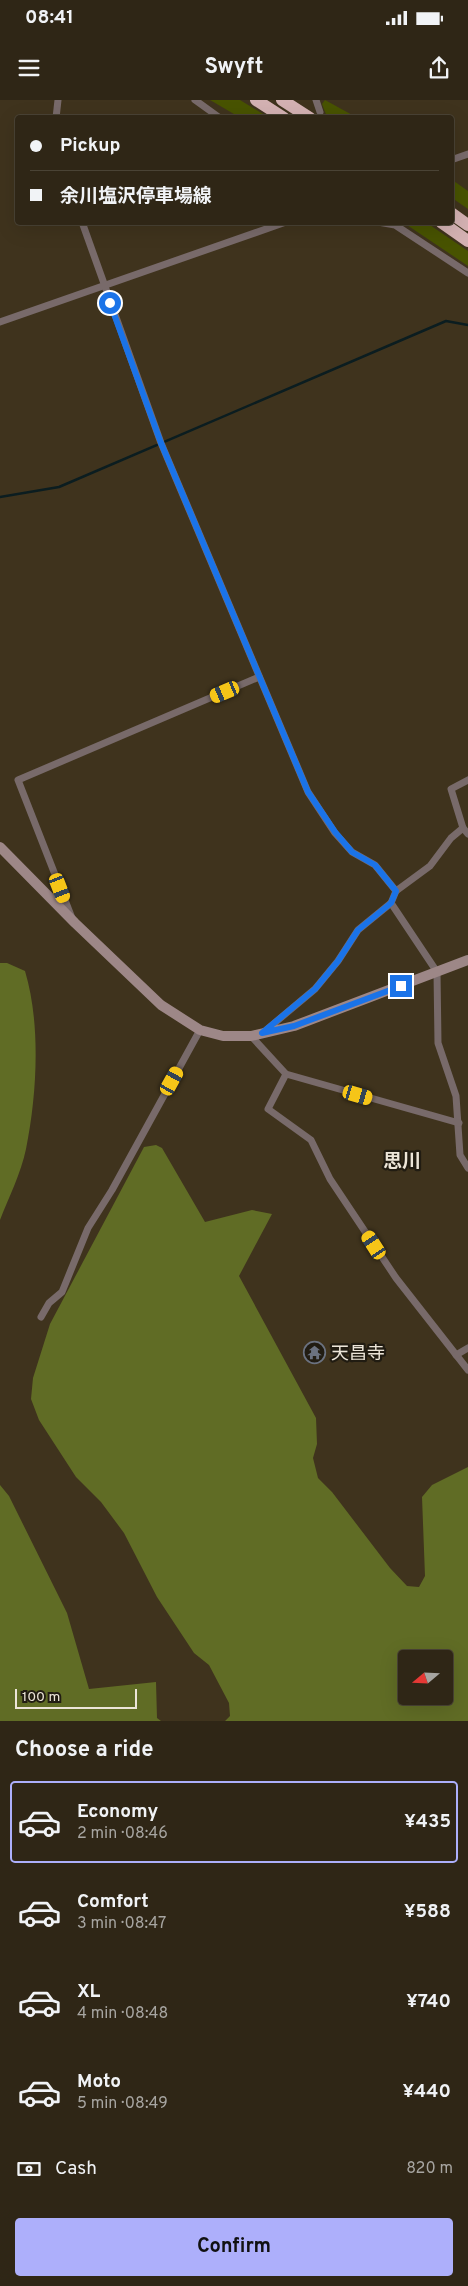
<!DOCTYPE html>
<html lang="en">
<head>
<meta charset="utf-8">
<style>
	body { margin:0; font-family:Overpass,"Noto Sans JP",sans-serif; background:#372e1f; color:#f1f3f6; height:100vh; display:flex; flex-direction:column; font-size:19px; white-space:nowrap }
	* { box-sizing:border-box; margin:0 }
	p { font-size:16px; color:#a7a5a1 }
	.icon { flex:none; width:28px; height:28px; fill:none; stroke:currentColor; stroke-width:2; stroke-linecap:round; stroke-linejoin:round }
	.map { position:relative; height:1621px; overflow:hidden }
	.details { display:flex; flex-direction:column; background:#2f2616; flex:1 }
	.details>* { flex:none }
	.guide { position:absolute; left:15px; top:15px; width:439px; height:110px; border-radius:5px; box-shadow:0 5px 20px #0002,0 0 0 1px #4a4335; display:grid; align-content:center; height:110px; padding:0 15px; background:#2f2616 }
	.needle { width:32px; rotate:251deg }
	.fabs { position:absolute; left:398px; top:1550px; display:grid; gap:10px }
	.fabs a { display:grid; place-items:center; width:55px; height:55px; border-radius:5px; background:#2f2616; box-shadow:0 5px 20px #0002,0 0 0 1px #4a4335; font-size:25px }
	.scale { position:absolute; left:15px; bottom:12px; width:122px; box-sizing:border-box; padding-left:5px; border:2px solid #ece5d8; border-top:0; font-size:14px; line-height:18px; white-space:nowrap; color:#ece5d8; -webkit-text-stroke:4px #211c12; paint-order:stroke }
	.end { position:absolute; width:22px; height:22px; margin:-11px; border:6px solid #1a73e8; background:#fff; box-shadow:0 0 0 2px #fff }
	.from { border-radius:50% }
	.car { position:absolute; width:15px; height:30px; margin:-15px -8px; border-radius:6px; box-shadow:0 0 4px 1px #0007; background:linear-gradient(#f5c518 24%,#345 0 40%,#f5c518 0 76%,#345 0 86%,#f5c518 0) }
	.guide b { display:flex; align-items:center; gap:18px; height:48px; font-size:19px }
	.guide b+b { border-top:1px solid #4a4335 }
	.guide i { width:12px; height:12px; background:#f1f3f6 }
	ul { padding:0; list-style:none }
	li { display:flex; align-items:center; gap:15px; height:82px; margin:0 10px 8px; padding:0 5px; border:2px solid transparent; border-radius:5px }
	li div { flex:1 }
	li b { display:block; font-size:19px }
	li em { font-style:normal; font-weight:700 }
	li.selected { border-color:#adaffb }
	li>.icon { width:45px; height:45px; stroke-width:1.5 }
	h2 { padding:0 15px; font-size:22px; line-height:60px }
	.pay { display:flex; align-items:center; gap:12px; height:55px; padding:0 15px; font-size:19px }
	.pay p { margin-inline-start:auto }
	.cta { display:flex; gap:10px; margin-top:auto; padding:10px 15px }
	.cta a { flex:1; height:58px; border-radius:5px; background:#adaffb; color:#111; font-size:20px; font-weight:700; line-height:58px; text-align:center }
	.status { display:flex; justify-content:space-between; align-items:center; height:35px; padding:0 25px; background:#2f2616; direction:ltr }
	.status svg { height:14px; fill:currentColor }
	header { display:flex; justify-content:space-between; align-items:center; height:65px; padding:0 15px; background:#2f2616; font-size:22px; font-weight:700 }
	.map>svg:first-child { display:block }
	.green { fill:#485300 }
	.forest { fill:#606c25; fill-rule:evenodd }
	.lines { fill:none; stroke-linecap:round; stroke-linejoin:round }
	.stream { stroke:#0b1d20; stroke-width:2.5 }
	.street { stroke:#786a6a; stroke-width:7 }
	.secondary { stroke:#9d8787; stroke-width:10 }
	.highway { stroke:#d3b1b2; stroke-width:12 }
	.route { stroke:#1a73e8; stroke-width:6 }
	.labels { text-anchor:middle; stroke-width:4.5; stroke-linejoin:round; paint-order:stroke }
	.poi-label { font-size:18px; fill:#ece5d8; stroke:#211c12; text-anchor:start }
	.neighbourhood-label { font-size:19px; font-weight:bold; fill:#ece5d8; stroke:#211c12 }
</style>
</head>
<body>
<div class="status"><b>08:41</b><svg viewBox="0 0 49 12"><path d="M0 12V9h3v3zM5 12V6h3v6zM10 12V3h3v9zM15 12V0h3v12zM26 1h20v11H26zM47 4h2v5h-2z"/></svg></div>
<header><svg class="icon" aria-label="menu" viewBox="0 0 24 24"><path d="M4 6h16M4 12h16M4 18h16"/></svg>Swyft<svg class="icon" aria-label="share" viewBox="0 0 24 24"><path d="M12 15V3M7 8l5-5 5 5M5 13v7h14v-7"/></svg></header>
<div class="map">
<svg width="468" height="1621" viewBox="0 0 468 1621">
	<rect width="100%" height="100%" fill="#3f331d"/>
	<g class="green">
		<polygon points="210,0 240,0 268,17 239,17"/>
		<polygon points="325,0 356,17 327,17 322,4"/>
		<polygon points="451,79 468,91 468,109 455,100 451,101"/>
		<polygon points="404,123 427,123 468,151 468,166"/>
	</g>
	<g class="forest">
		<path d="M0,863H7L25,871C41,924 37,995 26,1049C21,1073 9,1097 0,1120Z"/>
		<path d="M156,1045L162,1048L205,1122L252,1110L272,1114L239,1176L316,1318L317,1344L313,1358L318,1378L332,1392L390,1468L407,1486L419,1487L425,1476L422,1397L432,1385L468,1367V1621H225L230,1616L229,1603L209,1565L194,1553L157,1497L124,1433L101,1402L76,1377L39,1320L31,1299L33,1278L50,1224L144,1047ZM406,1559H444V1596H406Z"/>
		<polygon points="0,1385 9,1396 67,1513 89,1589 156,1582 157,1618 161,1621 0,1621"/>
	</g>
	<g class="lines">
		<polyline class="stream" points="0,397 59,387 446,221 468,225"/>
		<g class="street">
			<polyline points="195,0 220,18"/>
			<polyline points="316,0 320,12"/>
			<polyline points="56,18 58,0"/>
			<polyline points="451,60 468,54"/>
			<polyline points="82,122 161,343 308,692 335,733 352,752 375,765 396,791"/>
			<polyline points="378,122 395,125 468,173"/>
			<polyline points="0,222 286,122"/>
			<polyline points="463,728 451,689 468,680"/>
			<polyline points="391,803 437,872 438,943 456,996 460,1055 468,1068"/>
			<polyline points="72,818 18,680 259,577"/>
			<polyline points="265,931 315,889 338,861 358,830 391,803 396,791 430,766 451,738 463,728 468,734"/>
			<polyline points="251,936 286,974 459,1023"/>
			<polyline points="286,974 268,1009 311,1040 330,1079 396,1178 468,1270"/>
			<polyline points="41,1217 49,1203 62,1192 88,1128 112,1090 200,930"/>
			<polyline points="456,1255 468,1248"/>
		</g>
		<polyline class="secondary" points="0,747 75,823 161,905 200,930 223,936 251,936 294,926 468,860"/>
		<g class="highway">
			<polyline points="256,0 284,18"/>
			<polyline points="282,0 310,18"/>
			<polyline points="451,113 468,125"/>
			<polyline points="441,122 468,141"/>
		</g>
	</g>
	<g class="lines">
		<polyline class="route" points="110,203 161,343 308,692 335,732 352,752 375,765 396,791 391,803 358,830 338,861 315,889 262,933 294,926 401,886"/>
	</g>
	<defs>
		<symbol id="temple-ring" viewBox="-11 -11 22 22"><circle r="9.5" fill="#211c12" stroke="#6b7280" stroke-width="1.5"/><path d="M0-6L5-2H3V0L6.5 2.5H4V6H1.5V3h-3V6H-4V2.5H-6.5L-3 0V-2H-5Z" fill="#6b7280"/></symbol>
	</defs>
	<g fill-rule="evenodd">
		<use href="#temple-ring" x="302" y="1240" width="25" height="25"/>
	</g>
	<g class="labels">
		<g class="poi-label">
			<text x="331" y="1259">天昌寺</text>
		</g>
		<g class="neighbourhood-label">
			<text x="402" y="1067">思川</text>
		</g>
	</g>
</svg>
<div class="fabs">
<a><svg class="needle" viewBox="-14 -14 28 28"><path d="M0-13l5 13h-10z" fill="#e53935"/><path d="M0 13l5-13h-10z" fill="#a7a5a1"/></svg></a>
</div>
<div class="scale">100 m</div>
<i class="end from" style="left:110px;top:203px"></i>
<i class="end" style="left:401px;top:886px"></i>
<i class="car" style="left:225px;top:592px;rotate:247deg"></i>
<i class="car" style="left:60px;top:788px;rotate:159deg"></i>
<i class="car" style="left:172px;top:981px;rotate:29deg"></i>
<i class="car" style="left:358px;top:995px;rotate:106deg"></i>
<i class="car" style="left:374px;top:1145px;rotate:327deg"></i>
<div class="guide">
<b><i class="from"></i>Pickup</b>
<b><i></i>余川塩沢停車場線</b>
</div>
</div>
<section class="details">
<h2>Choose a ride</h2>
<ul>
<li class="selected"><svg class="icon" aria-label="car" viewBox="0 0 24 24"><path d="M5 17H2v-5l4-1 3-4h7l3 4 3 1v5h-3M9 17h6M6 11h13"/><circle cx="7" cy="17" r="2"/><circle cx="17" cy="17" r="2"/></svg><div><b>Economy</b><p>2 min · 08:46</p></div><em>¥435</em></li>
<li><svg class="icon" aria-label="car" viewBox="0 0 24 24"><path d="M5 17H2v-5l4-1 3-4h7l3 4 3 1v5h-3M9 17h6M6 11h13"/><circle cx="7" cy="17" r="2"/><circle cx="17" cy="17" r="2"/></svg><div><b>Comfort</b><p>3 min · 08:47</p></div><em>¥588</em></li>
<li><svg class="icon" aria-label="car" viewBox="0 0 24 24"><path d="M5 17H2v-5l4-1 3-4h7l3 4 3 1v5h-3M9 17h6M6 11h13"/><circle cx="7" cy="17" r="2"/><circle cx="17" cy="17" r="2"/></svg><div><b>XL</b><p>4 min · 08:48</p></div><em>¥740</em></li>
<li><svg class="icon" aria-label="car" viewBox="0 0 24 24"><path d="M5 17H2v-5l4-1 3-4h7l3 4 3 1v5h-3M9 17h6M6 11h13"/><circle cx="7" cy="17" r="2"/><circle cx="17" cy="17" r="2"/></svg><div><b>Moto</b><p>5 min · 08:49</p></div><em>¥440</em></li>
</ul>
<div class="pay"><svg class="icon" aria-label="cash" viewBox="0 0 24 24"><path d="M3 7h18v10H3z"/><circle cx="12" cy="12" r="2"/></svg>Cash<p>820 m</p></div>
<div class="cta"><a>Confirm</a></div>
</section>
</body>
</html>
